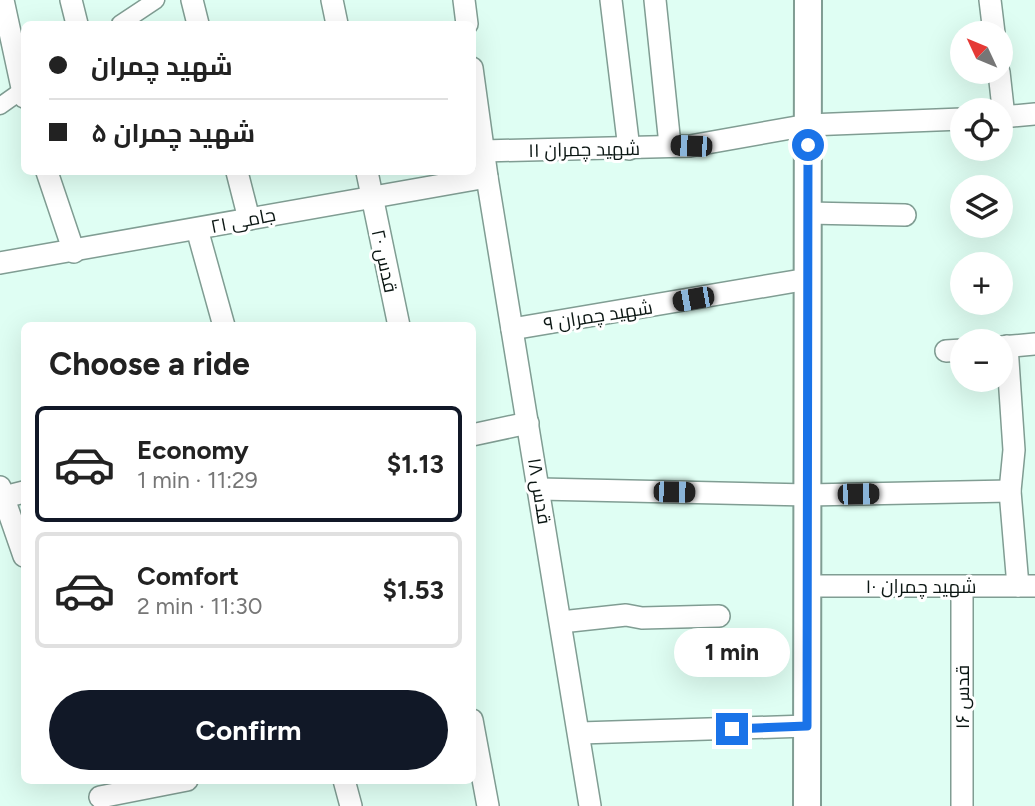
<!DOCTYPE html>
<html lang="en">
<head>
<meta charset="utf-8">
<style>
	body { margin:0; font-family:Figtree,Cairo,sans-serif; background:#f2f2f2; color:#222; height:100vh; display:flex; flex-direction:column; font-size:26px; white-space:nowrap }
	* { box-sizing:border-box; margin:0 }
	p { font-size:23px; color:#767676 }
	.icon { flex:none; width:38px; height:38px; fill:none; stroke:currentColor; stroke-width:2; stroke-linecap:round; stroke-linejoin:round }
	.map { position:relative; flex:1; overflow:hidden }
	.side { position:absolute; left:21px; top:322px; width:455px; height:462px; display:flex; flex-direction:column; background:#fff; border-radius:10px; box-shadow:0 7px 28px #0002 }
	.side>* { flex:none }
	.guide { position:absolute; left:21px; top:21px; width:455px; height:154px; border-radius:10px; box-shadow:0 7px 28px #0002; display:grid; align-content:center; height:154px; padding:0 28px; background:#fff }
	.needle { width:46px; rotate:314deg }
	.buttons { position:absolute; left:950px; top:21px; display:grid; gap:14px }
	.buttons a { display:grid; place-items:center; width:63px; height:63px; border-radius:50%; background:#fff; box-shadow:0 7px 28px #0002; font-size:35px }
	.end { position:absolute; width:32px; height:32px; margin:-16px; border:9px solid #1a73e8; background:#fff; box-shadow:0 0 0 4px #fff }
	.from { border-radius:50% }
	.bubble { position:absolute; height:49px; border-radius:24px; background:#fff; box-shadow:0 7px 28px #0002; font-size:23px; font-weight:700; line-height:49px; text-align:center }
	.car { position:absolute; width:21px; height:42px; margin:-21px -10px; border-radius:9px; box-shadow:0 0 5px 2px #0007; background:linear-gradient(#222 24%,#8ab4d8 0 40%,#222 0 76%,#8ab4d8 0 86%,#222 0) }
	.guide b { display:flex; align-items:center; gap:24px; height:66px; font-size:26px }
	.guide b+b { border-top:2px solid #e0e0e0 }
	.guide i { width:18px; height:18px; background:#222 }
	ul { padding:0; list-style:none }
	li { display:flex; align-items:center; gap:21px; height:116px; margin:0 14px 10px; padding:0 14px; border:4px solid #e0e0e0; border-radius:10px }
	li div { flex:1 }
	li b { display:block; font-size:26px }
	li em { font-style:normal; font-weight:700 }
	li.on { border-color:#111827 }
	li>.icon { width:63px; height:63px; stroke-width:1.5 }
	h2 { padding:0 28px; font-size:32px; line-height:84px }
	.cta { display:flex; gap:14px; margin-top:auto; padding:14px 28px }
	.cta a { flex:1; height:80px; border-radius:42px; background:#111827; color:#fff; font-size:28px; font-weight:700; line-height:80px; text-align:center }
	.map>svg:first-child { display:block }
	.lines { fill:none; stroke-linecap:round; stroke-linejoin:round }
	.pedestrian-casing { stroke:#809d93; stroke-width:19 }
	.minor-casing { stroke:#809d93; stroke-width:24 }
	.tertiary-casing { stroke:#809d93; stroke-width:30 }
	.pedestrian { stroke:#fff; stroke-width:16 }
	.minor { stroke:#fff; stroke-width:21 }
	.tertiary { stroke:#fff; stroke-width:26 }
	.route { stroke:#1a73e8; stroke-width:9 }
	.labels { text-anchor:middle; stroke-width:6; stroke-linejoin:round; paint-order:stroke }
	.street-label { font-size:19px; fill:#0b1613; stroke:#fff }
</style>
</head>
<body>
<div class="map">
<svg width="1035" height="806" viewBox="0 0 1035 806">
	<rect width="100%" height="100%" fill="#dffef3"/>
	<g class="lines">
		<defs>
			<g id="pedestrian">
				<polyline points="120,24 156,0"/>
				<polyline points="0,106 24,89"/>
			</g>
			<g id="minor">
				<polyline points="3,0 24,97"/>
				<polyline points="71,0 77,24"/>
				<polyline points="192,0 198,24"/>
				<polyline points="332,0 337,24"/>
				<polyline points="464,0 467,24"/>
				<polyline points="611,0 629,149"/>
				<polyline points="655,0 670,145"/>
				<polyline points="990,0 994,33"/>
				<polyline points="472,68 487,177 590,806"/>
				<polyline points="999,72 1004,117"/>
				<polyline points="1001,117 1035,114"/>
				<polyline points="483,151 690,146 808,125 962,119"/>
				<polyline points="47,172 74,252"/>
				<polyline points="237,172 249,219"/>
				<polyline points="367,172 399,326"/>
				<polyline points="808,213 905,215"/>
				<polyline points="197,229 224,326"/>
				<polyline points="0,263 487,177"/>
				<polyline points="512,329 808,279"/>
				<polyline points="1007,346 1014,450 1010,491 1018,586"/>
				<polyline points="1001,347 1035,344"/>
				<polyline points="946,351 962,350"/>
				<polyline points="472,435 528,423"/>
				<polyline points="0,487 24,556"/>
				<polyline points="540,489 808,495 1010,491"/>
				<polyline points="4,497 24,492"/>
				<polyline points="808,586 1035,586"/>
				<polyline points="561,622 626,615 642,618 719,616"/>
				<polyline points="472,720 488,806"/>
				<polyline points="580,733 807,726"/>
				<polyline points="344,780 351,806"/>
				<polyline points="100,797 187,780"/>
				<polyline points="962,806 962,587"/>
			</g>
			<polyline id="tertiary" points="807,806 808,0"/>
		</defs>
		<use href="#pedestrian" class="pedestrian-casing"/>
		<use href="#minor" class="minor-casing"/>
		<use href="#tertiary" class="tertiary-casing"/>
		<use href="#pedestrian" class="pedestrian"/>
		<use href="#minor" class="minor"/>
		<use href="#tertiary" class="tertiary"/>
	</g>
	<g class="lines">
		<polyline class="route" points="732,729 807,726 808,145"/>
	</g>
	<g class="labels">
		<g class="street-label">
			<text transform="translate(584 149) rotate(-1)" y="7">شهید چمران ۱۱</text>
			<text transform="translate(243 220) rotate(-11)" y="7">جامی ۲۱</text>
			<text transform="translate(385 261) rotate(78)" y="7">قدس ۲۰</text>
			<text transform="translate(598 315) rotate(-9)" y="7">شهید چمران ۹</text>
			<text transform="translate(540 491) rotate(81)" y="7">قدس ۱۸</text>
			<text x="921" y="593">شهید چمران ۱۰</text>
			<text transform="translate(962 697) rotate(-90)" y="7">قدس ۱۶</text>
		</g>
	</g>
</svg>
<div class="buttons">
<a><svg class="needle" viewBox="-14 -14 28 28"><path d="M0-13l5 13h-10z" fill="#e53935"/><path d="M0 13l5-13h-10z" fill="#767676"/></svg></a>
<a><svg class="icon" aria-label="locate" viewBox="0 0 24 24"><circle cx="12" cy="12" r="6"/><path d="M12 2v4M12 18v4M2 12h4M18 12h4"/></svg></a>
<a><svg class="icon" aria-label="layers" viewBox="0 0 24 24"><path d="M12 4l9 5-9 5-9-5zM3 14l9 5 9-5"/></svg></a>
<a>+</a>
<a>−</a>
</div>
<i class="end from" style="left:808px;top:145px"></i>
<i class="end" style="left:732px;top:729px"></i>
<div class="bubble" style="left:674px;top:628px;width:116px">1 min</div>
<i class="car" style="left:691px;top:146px;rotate:272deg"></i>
<i class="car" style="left:693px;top:299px;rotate:260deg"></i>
<i class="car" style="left:674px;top:492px;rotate:91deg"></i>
<i class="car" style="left:858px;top:494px;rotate:89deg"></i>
<div class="guide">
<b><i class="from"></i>شهید چمران</b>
<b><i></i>شهید چمران ۵</b>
</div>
<section class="side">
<h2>Choose a ride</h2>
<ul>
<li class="on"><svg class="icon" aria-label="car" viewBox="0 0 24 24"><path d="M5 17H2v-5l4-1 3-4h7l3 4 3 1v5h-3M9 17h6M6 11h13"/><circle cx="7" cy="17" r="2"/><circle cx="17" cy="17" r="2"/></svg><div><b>Economy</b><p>1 min · 11:29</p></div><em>$1.13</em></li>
<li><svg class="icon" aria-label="car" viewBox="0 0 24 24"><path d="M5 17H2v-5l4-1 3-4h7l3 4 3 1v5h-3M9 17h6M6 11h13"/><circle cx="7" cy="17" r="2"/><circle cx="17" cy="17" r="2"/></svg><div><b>Comfort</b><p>2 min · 11:30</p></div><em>$1.53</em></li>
</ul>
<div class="cta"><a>Confirm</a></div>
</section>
</div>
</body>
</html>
